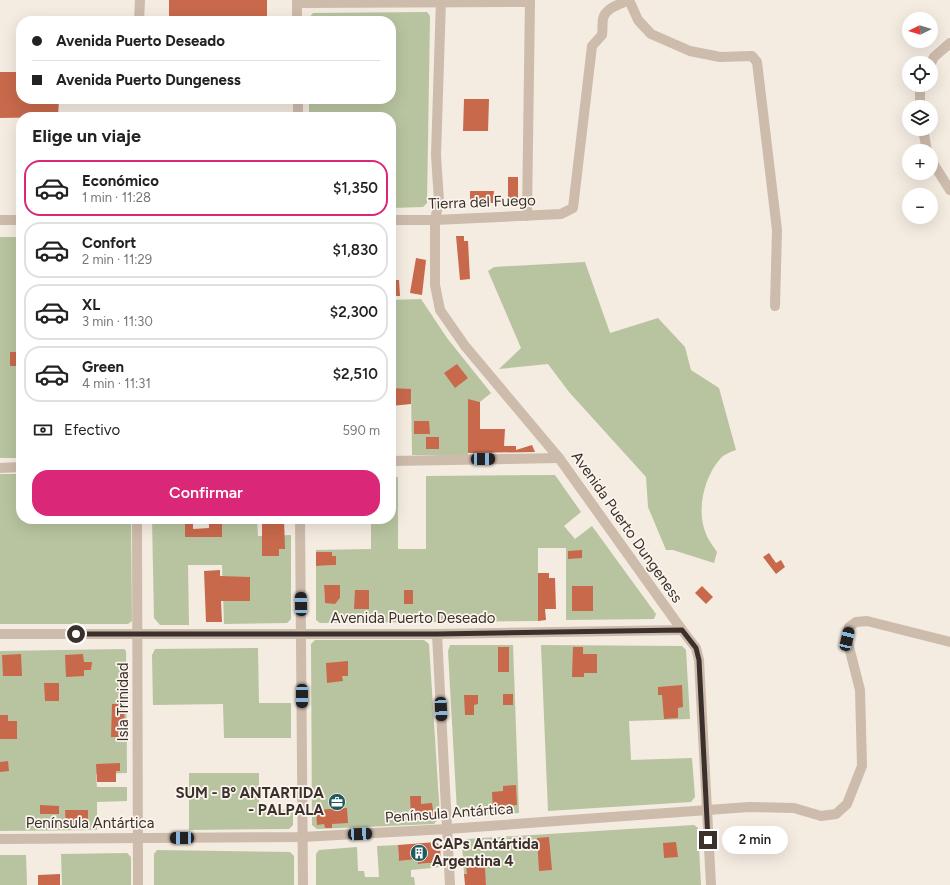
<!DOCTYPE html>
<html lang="es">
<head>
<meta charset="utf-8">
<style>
	body { margin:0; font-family:Figtree,sans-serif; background:#f2f2f2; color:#222; height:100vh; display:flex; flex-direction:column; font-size:15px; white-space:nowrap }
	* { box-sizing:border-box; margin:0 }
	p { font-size:13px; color:#767676 }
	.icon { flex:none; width:22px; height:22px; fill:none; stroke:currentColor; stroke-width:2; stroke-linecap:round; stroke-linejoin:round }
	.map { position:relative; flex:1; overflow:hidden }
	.side { position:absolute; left:16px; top:112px; width:380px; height:412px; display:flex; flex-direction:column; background:#fff; border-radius:16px; box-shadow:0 4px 16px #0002 }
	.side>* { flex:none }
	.guide { position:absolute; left:16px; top:16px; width:380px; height:88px; border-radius:16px; box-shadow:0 4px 16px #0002; display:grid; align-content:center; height:88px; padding:0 16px; background:#fff }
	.needle { width:26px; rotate:265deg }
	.tools { position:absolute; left:902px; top:12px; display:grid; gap:8px }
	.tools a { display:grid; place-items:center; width:36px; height:36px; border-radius:50%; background:#fff; box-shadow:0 4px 16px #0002; font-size:20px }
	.end { position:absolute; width:18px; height:18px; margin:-9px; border:5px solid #3b302b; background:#fff; box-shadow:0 0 0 2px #fff }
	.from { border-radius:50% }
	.bubble { position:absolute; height:28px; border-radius:14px; background:#fff; box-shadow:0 4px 16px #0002; font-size:13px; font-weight:600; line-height:28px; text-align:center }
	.car { position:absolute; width:12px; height:24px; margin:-12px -6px; border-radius:5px; box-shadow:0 0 3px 1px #0007; background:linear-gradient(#222 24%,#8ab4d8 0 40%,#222 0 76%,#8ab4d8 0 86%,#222 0) }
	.guide b { display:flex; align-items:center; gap:14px; height:38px; font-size:15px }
	.guide b+b { border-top:1px solid #e0e0e0 }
	.guide i { width:10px; height:10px; background:#222 }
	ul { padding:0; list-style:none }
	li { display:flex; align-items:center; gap:12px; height:56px; margin:0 8px 6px; padding:0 8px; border:2px solid #e0e0e0; border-radius:16px }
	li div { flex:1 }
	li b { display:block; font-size:15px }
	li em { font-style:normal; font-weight:600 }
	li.current { border-color:#db2777 }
	li>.icon { width:36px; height:36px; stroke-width:1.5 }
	h2 { padding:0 16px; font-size:18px; line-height:48px }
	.pay { display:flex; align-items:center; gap:10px; height:44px; padding:0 16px; font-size:15px }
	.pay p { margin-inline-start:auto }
	.cta { display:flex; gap:8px; margin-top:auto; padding:8px 16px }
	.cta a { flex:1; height:46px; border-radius:16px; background:#db2777; color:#fff; font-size:16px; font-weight:600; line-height:46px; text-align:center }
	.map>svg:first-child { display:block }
	.green { fill:#b8c4a0; fill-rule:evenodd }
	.building { fill:#c8694b }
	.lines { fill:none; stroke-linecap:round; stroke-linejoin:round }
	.street { stroke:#cdbbac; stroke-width:10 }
	.route { stroke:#3b302b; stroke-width:5 }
	.labels { text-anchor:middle; stroke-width:3.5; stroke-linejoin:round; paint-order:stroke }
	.street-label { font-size:15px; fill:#3b302b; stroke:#fbf5ee }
	.poi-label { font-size:15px; font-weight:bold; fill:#3b302b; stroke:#fbf5ee; text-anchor:end }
</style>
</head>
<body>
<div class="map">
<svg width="950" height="885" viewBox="0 0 950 885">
	<rect width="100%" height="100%" fill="#f4ebe1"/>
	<g class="green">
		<polygon points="427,12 430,16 427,203 423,207 391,208 391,117 309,117 309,99 391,99 391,21 309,21 309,18 313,13"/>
		<rect x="0" y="237" width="21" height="221"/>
		<path d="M585,262L610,333L658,318L685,347L691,370L719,388L736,450C731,452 724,454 720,459C704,477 696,511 706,534C708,540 714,547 717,552L714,563L673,550H666L648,507L646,477L569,392L548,364L499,369L521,348L488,271L494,267Z"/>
		<polygon points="421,299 447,338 491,393 480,402 468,400 468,455 412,455 411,390 391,388 391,300"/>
		<polygon points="0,474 21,474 21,519 131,519 132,621 128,624 0,624"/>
		<path d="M555,475L581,512L564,526L575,539L592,526L656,614L654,619L566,620V548H538V621L320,623L316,620V566L336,565V556H332L331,552H316V550L371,549V519H391V477H398V549H426V476ZM324,585H340V598L335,603H325Z"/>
		<polygon points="152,519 185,519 185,536 222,536 222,519 257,519 258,536 291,535 291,619 287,623 224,624 222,565 188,565 189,625 160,625 154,618"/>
		<polygon points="315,640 424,640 429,644 440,817 434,824 317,829 312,825 311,644"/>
		<polygon points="450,645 513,645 519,813 464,816 457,812 448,651"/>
		<polygon points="541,645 682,646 686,650 690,719 629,721 631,760 692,758 695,797 691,802 548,811"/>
		<polygon points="258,648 259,703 291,703 291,738 224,738 223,704 153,705 152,655 155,649"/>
		<polygon points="124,649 126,651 127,773 96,774 97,787 127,787 127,801 97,802 97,830 0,831 0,651"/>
		<polygon points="189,773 259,773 259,811 293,810 293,825 289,829 189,830"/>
		<polygon points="694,825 698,828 701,885 486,885 486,880 477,873 464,874 462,844 466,839"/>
		<polygon points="398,845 399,861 417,859 419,864 441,862 441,867 411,870 411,877 414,877 415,885 316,885 316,854 319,850 357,847 358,871 364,871 365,877 379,877 377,846"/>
		<polygon points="157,850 290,852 294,856 294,885 154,885 154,854"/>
		<polygon points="127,853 131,857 131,885 62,885 61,854"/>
		<polygon points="0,855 26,855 27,885 0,885"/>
	</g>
	<g class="building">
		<rect x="169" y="0" width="98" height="21"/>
		<polygon points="0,72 21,72 21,99 59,99 58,117 0,118"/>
		<polygon points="464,99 489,99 488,131 463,131"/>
		<rect x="508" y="177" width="10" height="25"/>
		<polygon points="470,191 494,191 493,203 470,202"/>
		<polygon points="456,236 464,236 464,241 468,241 470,279 460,280"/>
		<polygon points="416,258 426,260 422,295 410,293"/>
		<polygon points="391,280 399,280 400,296 391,296"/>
		<rect x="10" y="352" width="11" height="14"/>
		<polygon points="457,364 468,378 455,388 444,373"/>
		<polygon points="391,388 411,389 411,404 391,406"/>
		<polygon points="468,399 480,402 480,429 505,429 504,446 516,446 516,450 532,445 535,452 468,453"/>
		<polygon points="414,421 429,421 430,434 414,434"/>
		<rect x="426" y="437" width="13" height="12"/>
		<polygon points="185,519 193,519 193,529 209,528 209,521 222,519 222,537 185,537"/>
		<polygon points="262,519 284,519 285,549 279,549 279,556 262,556"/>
		<polygon points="582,550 582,558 568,559 568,551"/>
		<polygon points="316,552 332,552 332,556 336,556 336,565 316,566"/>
		<polygon points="769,553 776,563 781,560 785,567 776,574 763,557"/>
		<polygon points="220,570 220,576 250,577 250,601 221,601 222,622 206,622 204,571"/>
		<polygon points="538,573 549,573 549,578 555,578 556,609 545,609 546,620 538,621"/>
		<polygon points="324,585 340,585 340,598 335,604 325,603"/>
		<rect x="572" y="586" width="21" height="25"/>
		<polygon points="702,586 713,597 706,604 695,593"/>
		<polygon points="355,590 369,590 369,609 354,609"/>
		<rect x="404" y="590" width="9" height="14"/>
		<rect x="498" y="647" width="11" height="25"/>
		<polygon points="573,647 583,647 583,654 597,654 597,673 584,673 584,677 572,677"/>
		<polygon points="21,654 22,676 3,676 2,655"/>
		<polygon points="83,654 84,662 92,662 91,670 84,670 84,676 66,677 65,655"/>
		<polygon points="348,661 348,676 342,676 343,681 327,683 326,663"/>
		<polygon points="44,683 59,683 59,701 45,701"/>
		<polygon points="682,685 683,707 678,708 678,718 664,719 662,695 658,695 658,687"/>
		<rect x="503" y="694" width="10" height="11"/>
		<polygon points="464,695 478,695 478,704 474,705 474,715 465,715"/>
		<polygon points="112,704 124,704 125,737 111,737"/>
		<polygon points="0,715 8,715 8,721 17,721 17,739 0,739"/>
		<polygon points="8,761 9,771 0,772 0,762"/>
		<polygon points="120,763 120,771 116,771 116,782 97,782 96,764"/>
		<polygon points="516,785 517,805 505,806 505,811 493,812 492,792 503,791 503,786"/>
		<polygon points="410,796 421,796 421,804 432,803 434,818 411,817"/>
		<polygon points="40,805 59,806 59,814 40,814"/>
		<polygon points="347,808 348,823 332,824 332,828 325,828 324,824 317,825 316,810"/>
		<polygon points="65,810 88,810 88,828 66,828"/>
		<polygon points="549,837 552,870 539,871 537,838"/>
		<polygon points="436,842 440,846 441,862 418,864 417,859 399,861 398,845"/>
		<polygon points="676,842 678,857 664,858 663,843"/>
		<polygon points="488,857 489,868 485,868 486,885 465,885 464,874 467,874 465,859"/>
		<polygon points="60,874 60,885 38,885 38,875"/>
	</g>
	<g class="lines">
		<g class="street">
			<polyline points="297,0 297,21"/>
			<polyline points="441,0 436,155 439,201 435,220 435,285 440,310 465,346 559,458 682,630 696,648 699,660 711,885"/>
			<polyline points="629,0 638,20 651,34 690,51 720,57 752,56 757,62 777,230 775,306"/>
			<polyline points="297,3 530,2"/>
			<polyline points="139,21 140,0"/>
			<polyline points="931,63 934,57 950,43"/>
			<polyline points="298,99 298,117"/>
			<polyline points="920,107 920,85"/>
			<polyline points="923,129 927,151"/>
			<polyline points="931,160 950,190"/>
			<polyline points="527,216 530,0"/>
			<polyline points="0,220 21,220"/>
			<path d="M391,220H435L561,214L573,208L592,46L602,35C603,30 602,24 603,19C605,8 620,4 629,0"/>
			<polyline points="391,461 559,458"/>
			<polyline points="0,468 21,467"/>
			<polyline points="137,519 138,885"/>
			<polyline points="300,519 303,885"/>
			<polyline points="0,634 437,634 682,630"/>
			<polyline points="437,634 450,885"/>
			<polyline points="0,839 302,837 447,829 749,807 794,808 821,816 836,814 847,804 862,766 860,690 847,639 849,627 856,622 867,621 950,642"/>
		</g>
	</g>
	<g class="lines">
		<polyline class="route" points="76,634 437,634 682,630 696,648 699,660 708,840"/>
	</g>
	<defs>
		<symbol id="office-disc" viewBox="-11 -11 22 22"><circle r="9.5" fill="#1f5a5e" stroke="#fbf5ee"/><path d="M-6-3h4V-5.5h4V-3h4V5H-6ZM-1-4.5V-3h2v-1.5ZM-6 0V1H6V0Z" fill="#fff"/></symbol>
		<symbol id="building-disc" viewBox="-11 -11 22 22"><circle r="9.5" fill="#1f5a5e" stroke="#fbf5ee"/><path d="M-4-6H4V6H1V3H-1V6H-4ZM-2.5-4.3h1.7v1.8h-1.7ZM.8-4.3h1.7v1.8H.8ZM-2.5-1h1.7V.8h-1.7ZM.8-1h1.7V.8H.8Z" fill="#fff"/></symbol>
	</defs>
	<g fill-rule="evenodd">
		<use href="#office-disc" x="327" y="792" width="20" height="20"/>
		<use href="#building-disc" x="409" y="843" width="20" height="20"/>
	</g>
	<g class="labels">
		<g class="street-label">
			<text transform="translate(482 202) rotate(-2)" y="5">Tierra del Fuego</text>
			<text transform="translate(627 527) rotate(55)" y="5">Avenida Puerto Dungeness</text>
			<text x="413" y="623">Avenida Puerto Deseado</text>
			<text transform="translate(123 702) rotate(-90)" y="5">Isla Trinidad</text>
			<text transform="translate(449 813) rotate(-4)" y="5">Península Antártica</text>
			<text x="90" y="828">Península Antártica</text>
		</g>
		<g class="poi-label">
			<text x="324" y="798">SUM - Bº ANTARTIDA<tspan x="324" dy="17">- PALPALA</tspan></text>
			<text x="432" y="849" text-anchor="start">CAPs Antártida<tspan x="432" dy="17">Argentina 4</tspan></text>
		</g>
	</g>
</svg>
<div class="tools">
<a><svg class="needle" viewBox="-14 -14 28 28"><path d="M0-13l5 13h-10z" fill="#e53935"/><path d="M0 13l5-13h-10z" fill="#767676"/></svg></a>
<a><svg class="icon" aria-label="locate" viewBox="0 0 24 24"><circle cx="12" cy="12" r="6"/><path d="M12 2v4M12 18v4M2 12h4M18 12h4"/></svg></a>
<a><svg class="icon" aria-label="layers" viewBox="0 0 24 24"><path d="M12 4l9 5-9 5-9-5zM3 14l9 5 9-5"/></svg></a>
<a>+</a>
<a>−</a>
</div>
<i class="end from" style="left:76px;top:634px"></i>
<i class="end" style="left:708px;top:840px"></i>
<div class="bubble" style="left:722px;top:826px;width:66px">2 min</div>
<i class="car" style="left:483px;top:459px;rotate:89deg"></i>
<i class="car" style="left:301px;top:604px;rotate:359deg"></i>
<i class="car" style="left:847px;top:639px;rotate:13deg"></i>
<i class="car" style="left:302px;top:696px;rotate:180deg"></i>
<i class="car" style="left:441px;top:709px;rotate:177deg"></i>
<i class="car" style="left:360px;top:834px;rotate:87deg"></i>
<i class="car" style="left:182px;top:838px;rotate:270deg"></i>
<div class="guide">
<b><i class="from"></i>Avenida Puerto Deseado</b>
<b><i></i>Avenida Puerto Dungeness</b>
</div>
<section class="side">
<h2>Elige un viaje</h2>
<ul>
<li class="current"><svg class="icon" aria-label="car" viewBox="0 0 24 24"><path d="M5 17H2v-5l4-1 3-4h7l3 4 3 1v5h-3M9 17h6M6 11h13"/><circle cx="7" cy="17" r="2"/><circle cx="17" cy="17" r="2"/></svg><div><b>Económico</b><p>1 min · 11:28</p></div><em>$1,350</em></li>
<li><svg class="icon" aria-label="car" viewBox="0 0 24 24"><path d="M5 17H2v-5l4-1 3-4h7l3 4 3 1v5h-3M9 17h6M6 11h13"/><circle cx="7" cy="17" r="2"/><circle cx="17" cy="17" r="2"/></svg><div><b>Confort</b><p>2 min · 11:29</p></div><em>$1,830</em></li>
<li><svg class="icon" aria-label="car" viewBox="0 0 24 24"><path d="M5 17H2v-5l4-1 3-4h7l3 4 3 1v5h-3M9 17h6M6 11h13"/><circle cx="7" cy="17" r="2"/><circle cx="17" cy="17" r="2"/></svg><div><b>XL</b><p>3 min · 11:30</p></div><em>$2,300</em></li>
<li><svg class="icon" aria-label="car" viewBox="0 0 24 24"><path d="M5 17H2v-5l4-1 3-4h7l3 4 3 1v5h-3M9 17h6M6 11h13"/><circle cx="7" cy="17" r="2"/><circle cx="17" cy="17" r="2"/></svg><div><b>Green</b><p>4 min · 11:31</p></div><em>$2,510</em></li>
</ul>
<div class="pay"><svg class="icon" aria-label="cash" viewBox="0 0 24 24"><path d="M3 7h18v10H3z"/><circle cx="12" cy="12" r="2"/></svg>Efectivo<p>590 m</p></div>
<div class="cta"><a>Confirmar</a></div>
</section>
</div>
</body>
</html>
